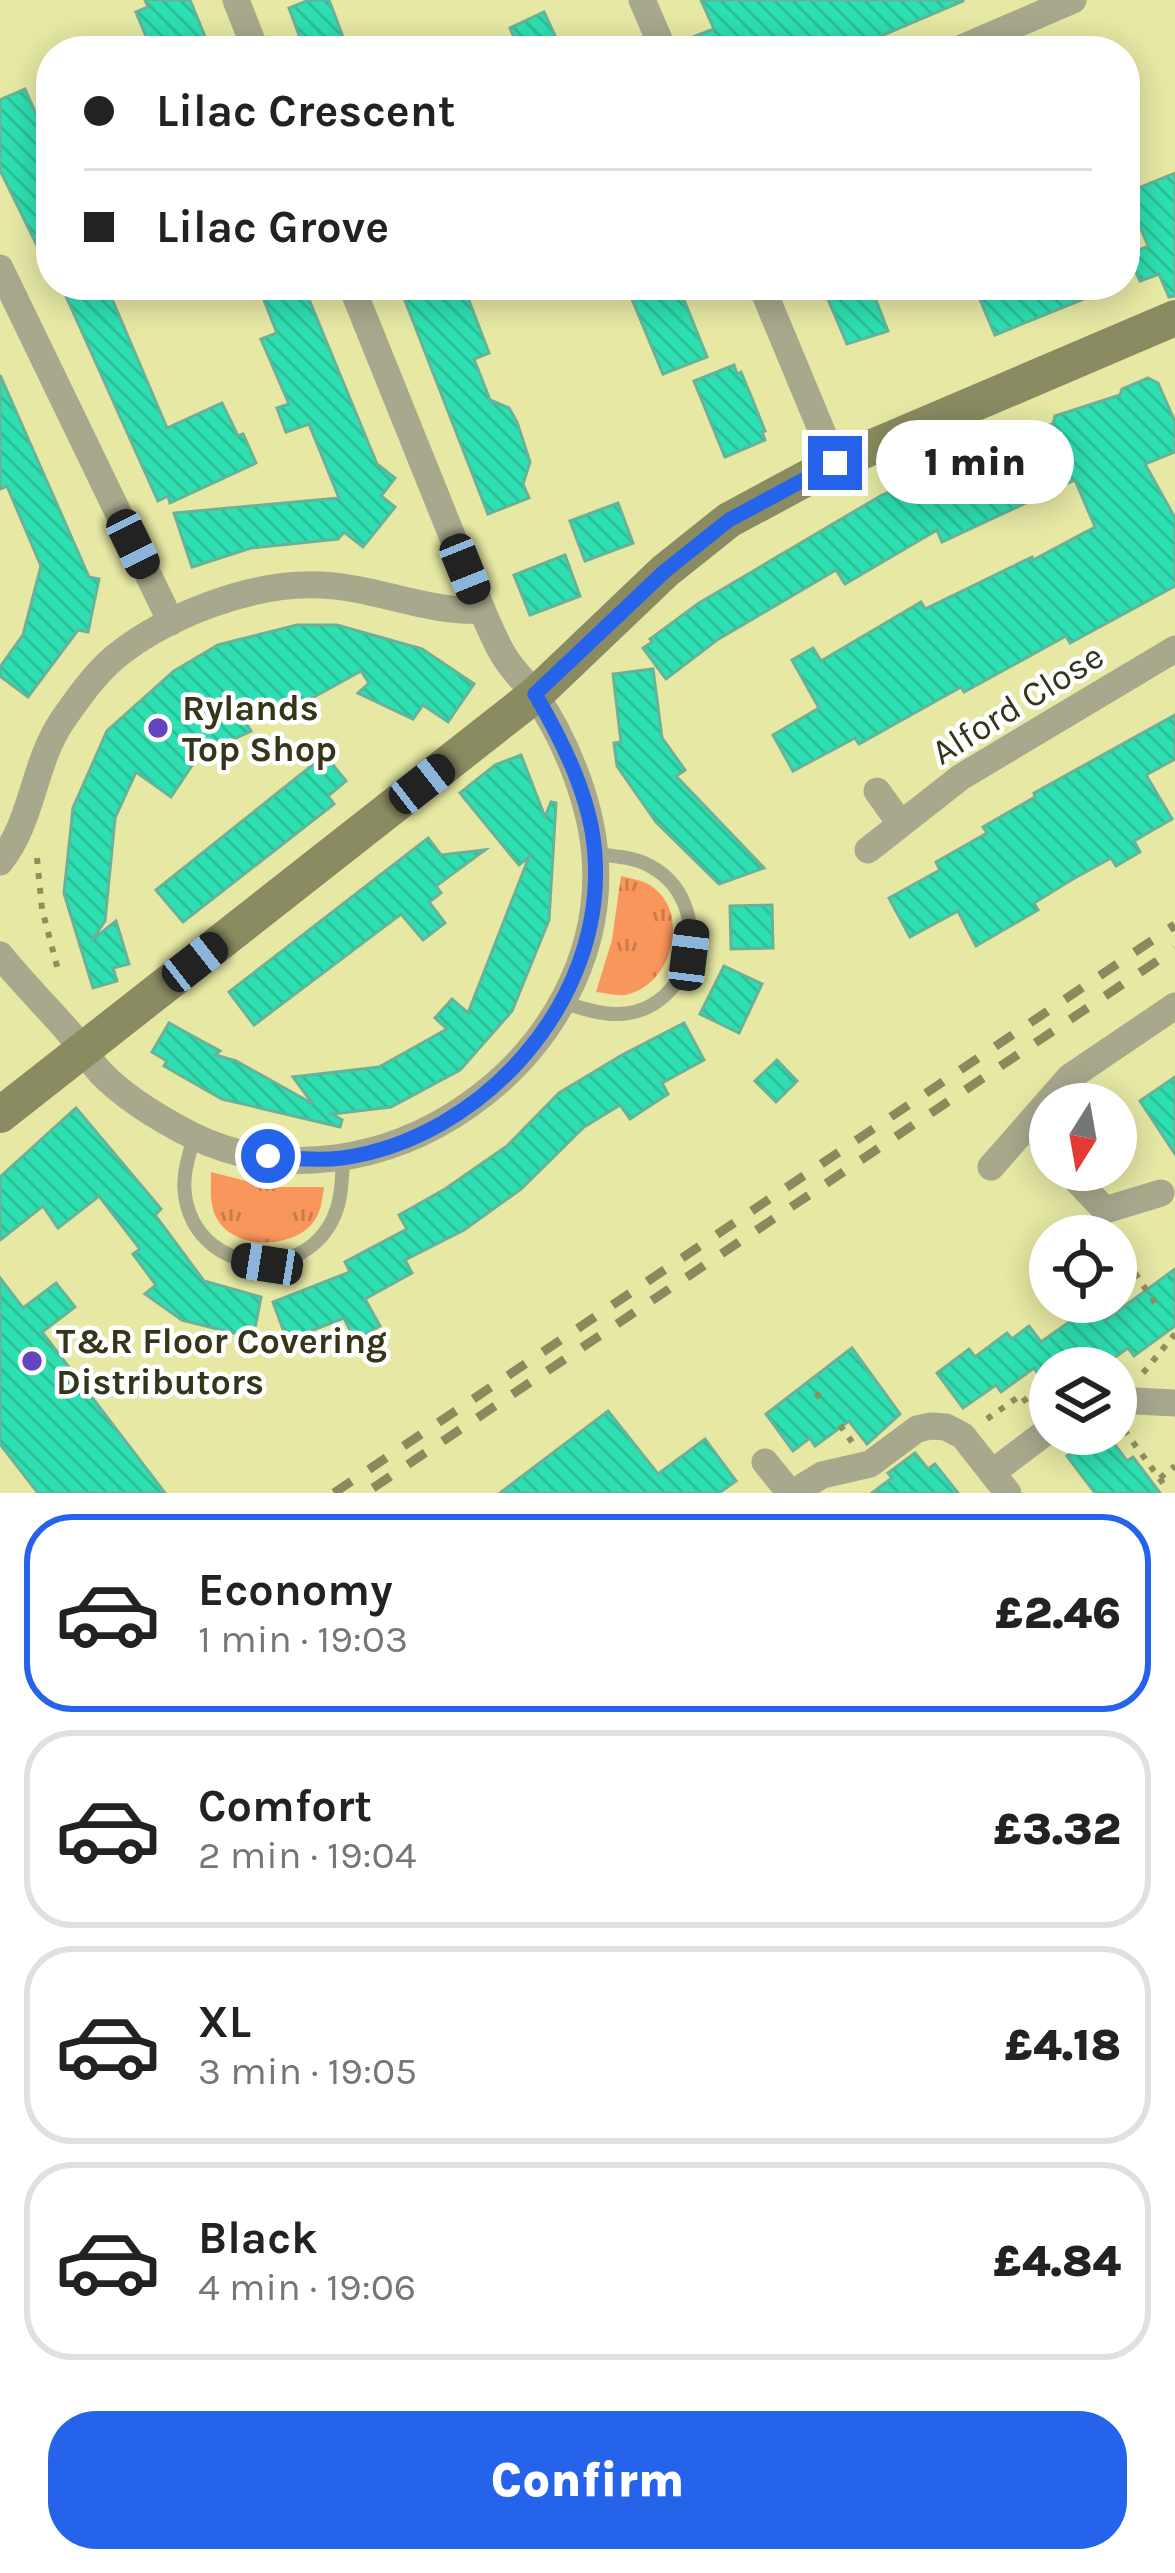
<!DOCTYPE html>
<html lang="en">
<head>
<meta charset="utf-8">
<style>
	body { margin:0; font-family:Karla,sans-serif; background:#f2f2f2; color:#222; height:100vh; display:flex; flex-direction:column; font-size:45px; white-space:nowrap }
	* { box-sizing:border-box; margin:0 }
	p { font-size:39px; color:#767676 }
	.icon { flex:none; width:66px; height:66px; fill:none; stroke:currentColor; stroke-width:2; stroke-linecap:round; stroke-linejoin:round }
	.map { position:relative; height:1493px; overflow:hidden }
	.drawer { display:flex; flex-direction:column; background:#fff; flex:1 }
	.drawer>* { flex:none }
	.banner { position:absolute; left:36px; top:36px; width:1104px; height:264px; border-radius:48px; box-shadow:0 6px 30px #0003; display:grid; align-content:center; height:264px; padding:0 48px; background:#fff }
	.needle { width:78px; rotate:191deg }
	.controls { position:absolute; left:1029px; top:1083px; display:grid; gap:24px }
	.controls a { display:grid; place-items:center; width:108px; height:108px; border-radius:50%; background:#fff; box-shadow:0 6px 30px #0003; font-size:60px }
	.end { position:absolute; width:54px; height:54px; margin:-27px; border:15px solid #2563eb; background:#fff; box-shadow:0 0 0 6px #fff }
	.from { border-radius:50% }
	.bubble { position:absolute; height:84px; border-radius:42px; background:#fff; box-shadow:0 6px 30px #0003; font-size:39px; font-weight:800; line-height:84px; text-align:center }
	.car { position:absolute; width:36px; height:72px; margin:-36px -18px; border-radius:15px; box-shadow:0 0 9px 3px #0007; background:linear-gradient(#222 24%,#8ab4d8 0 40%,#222 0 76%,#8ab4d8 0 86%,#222 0) }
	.banner b { display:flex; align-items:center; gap:42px; height:114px; font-size:45px }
	.banner b+b { border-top:3px solid #e0e0e0 }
	.banner i { width:30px; height:30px; background:#222 }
	ul { padding:21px 0 0; list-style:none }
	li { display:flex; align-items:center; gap:36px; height:198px; margin:0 24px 18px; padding:0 24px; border:6px solid #e0e0e0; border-radius:48px }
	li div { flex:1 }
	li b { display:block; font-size:45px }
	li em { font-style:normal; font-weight:800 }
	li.active { border-color:#2563eb }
	li>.icon { width:108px; height:108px; stroke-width:1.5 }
	.cta { display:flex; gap:24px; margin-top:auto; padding:24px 48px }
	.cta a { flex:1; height:138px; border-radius:48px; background:#2563eb; color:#fff; font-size:48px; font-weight:800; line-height:138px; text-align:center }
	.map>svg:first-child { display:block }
	.grass { fill:url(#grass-tufts) }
	.building { fill:url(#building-back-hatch); stroke:#66b399; stroke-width:3 }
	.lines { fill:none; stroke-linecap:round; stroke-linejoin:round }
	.path { stroke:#8d8f5f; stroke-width:6; stroke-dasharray:6 9; stroke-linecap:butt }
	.lane { stroke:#a7a88c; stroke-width:14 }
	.street { stroke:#a7a88c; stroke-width:27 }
	.secondary { stroke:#8a8b61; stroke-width:36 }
	.rail { stroke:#8a8b5c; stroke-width:9; stroke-dasharray:21 21; stroke-linecap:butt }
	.route { stroke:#2563eb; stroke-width:15 }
	.poi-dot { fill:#6345be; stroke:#fff; stroke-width:4.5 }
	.labels { text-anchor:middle; stroke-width:9; stroke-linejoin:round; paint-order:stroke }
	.street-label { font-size:36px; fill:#343519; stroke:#fff }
	.poi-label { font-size:36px; font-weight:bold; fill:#343519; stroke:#fff; text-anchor:start }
</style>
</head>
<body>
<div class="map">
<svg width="1175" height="1493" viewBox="0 0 1175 1493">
	<defs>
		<pattern id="grass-tufts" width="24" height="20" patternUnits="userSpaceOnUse" patternTransform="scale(3)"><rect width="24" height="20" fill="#f9965c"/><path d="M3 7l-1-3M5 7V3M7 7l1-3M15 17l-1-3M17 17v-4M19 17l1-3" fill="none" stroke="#ca7b4b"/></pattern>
		<pattern id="building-back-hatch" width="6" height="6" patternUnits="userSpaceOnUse" patternTransform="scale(3)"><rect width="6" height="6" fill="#2ee0b1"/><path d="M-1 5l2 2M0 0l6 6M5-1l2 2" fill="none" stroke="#2ac198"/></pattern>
	</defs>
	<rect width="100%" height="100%" fill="#e6e8a4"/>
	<g class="grass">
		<path d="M621,876C629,878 640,880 648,884C693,910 673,986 625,995C616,996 605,993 596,992L612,940Z"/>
		<path d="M211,1172L270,1187H324C322,1200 321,1214 312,1224C290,1249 235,1250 217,1219C209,1205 211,1187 211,1172Z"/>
	</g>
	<g class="building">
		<polygon points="145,0 190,0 211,51 152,51 136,12 148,7"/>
		<polygon points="309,0 329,0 345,42 321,51 305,51 289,8"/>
		<polygon points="701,0 963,0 963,1 846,51 682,51 680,42 714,29"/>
		<polygon points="544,12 562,51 520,51 510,28"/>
		<polygon points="25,89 51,148 51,274 0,170 0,100"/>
		<polygon points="1175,173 1175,296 1169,297 1159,274 1140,281 1128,255 1148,246 1126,193"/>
		<polygon points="61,285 106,285 167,428 222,403 238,436 243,434 256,463 170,503 168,496 158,501"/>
		<polygon points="258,285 303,285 377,464 395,478 381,496 395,507 363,547 344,532 338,539 251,548 192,567 174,513 339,498 309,424 286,432 277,408 289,404 261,339 277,333"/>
		<polygon points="399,285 463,285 489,353 474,359 490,400 509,408 517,422 530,462 523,484 529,498 488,514"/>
		<polygon points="666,285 678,285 707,357 663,374 632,299"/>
		<polygon points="822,285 870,285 888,331 847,344"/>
		<polygon points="992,285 1115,285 1116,286 995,335 979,297 994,291"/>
		<polygon points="734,365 737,374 741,372 753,401 765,431 762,432 765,440 725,457 694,381"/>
		<polygon points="0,375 89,577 99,579 88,632 78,630 28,697 0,676 0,667 23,635 41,566 7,486 0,489"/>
		<polygon points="1148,378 1158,383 1175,422 1175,452 1145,464 1175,518 1175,586 1070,643 1066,636 964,692 961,687 859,744 855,738 793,771 773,735 819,708 792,660 813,648 821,661 921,602 925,609 1032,557 1033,560 1095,527 1075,480 942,542 937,530 845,584 836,570 717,640 666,679 643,648 652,642 650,639 699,603 882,495 916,481 917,475 985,452 987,446 1013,435 1053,424 1055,416 1120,395 1122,389"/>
		<polygon points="618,503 633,543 585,561 570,521"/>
		<polygon points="565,555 580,596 530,615 514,575"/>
		<polygon points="297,625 337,625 422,649 474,684 448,722 423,705 413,719 358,693 369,683 361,671 296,707 284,704 291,712 246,723 251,731 199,755 171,797 136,772 115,818 105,921 92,940 116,921 129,964 113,968 117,981 93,988 64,893 73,808 107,731 174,671 218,645"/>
		<polygon points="653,669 662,738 685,770 676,776 764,868 719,884 656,822 617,766 614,743 621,742 613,674"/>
		<polygon points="1175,715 1175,759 1146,775 1172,819 1134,841 1140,852 1116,866 1111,858 1073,879 1034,903 1038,910 976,946 958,911 910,937 889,898 940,870 936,862 987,833 983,827 1035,797 1034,793"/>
		<polygon points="325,755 346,781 328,796 334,804 183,922 156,890"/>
		<polygon points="521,755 545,817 551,802 556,803 549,920 512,1011 460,1070 391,1107 332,1114 342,1120 340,1127 222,1099 164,1066 167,1061 152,1052 169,1023 220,1051 215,1055 236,1061 313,1104 293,1077 379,1067 447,1029 435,1018 452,999 468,1013 529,857 519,865 460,793 495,765"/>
		<polygon points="428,838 441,855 485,850 436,886 441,893 429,902 445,923 423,940 401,914 254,1025 229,992"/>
		<polygon points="772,905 773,948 731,949 730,906"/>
		<polygon points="724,966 762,984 739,1033 700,1014"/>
		<polygon points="684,1023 704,1060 662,1083 668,1094 630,1119 620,1105 584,1127 521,1189 464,1230 405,1260 412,1273 365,1299 380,1326 355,1340 344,1318 287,1340 273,1302 350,1272 345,1262 407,1229 399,1215 445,1189 507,1146 559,1093 622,1055"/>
		<polygon points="777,1060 797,1081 776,1102 755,1081"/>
		<polygon points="1175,1077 1175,1154 1140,1101"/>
		<polygon points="76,1108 161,1209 155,1215 204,1281 261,1297 253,1338 182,1320 145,1294 156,1285 133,1254 140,1249 99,1196 58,1228 43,1206 0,1240 0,1177"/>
		<polygon points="1175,1269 1175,1326 1134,1356 1128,1348 1111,1360 1105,1352 1083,1368 1050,1368 1040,1376 1034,1368 1001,1392 996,1385 963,1408 937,1373 969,1349 975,1357 1007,1333 1012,1339 1029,1326 1041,1342 1079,1315 1084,1322 1101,1310 1107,1319"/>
		<polygon points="0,1278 23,1308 56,1283 75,1307 42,1332 165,1493 38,1493 0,1444"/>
		<polygon points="852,1348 900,1414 867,1444 849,1421 815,1446 810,1438 793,1451 766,1414"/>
		<polygon points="608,1411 658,1474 705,1439 736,1481 719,1493 500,1493"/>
		<polygon points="1096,1434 1107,1434 1127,1461 1133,1457 1160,1493 1095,1493 1067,1456"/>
		<polygon points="915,1453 928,1469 935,1464 958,1493 872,1493 892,1478 888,1473"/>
	</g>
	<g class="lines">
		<g class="path">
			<polyline points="37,858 42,909 59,974"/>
			<polyline points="1135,1273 1155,1303"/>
			<polyline points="1143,1373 1175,1334"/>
			<polyline points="816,1393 824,1403"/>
			<polyline points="987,1419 1021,1395 1031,1408"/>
			<polyline points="840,1425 852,1442"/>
			<polyline points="1124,1430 1168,1490"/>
			<polyline points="1160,1478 1175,1466"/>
		</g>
		<g class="lane">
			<path d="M561,1002C579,1007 597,1014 615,1014C695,1015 718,902 650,866C634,857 614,856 595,854"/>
			<path d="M194,1137C188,1159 181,1178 186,1201C202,1276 307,1284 335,1214C342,1197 342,1176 343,1158"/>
		</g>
		<g class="street">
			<polyline points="236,0 256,51"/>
			<polyline points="642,0 664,51"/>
			<polyline points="955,51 1073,0"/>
			<polyline points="0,268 171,622"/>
			<polyline points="761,285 835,463"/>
			<polyline points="877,791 900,823"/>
			<polyline points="868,850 961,777 1175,649"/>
			<path d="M0,862C33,821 33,764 62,721C78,698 94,675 115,657C167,615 252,582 320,585C376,587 426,613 482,610"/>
			<path d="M0,955C21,981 45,1005 67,1030C79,1044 89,1060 101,1073C126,1099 160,1119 191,1135C376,1226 611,1058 595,856C591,802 565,738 535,695C526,682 514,672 506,659C496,644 489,626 482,610L351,285"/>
			<polyline points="1029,1124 1050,1150"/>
			<polyline points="991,1167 1070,1077 1175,1006"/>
			<polyline points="1067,1170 1105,1210 1161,1193"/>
			<polyline points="1116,1400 1175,1403"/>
			<polyline points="765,1462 790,1493"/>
			<polyline points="993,1472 1050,1429"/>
			<polyline points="793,1493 822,1475 870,1464 917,1429 931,1426 946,1427 963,1436 1008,1493"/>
		</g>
		<polyline class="secondary" points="0,1115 535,695 665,571 729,520 835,463 1175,318"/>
		<g class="rail">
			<polyline points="373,1488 1175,949"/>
			<polyline points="334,1493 1175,925"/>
		</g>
	</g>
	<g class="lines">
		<path class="route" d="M268,1156C293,1158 317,1161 342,1158C483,1138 605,1002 595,856C592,800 563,742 535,694L665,571L729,520L835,463"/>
	</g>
	<g class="poi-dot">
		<circle cx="158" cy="728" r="12"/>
		<circle cx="32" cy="1361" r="12"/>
	</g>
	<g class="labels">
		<g class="street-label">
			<text transform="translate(1017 703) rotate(-32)" y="13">Alford Close</text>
		</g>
		<g class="poi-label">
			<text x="182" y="720">Rylands<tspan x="182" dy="41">Top Shop</tspan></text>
			<text x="56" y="1353">T&amp;R Floor Covering<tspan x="56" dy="41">Distributors</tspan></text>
		</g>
	</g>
</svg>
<div class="controls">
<a><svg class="needle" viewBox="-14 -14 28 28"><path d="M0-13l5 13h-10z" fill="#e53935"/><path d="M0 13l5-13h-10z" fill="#767676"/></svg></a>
<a><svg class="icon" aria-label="locate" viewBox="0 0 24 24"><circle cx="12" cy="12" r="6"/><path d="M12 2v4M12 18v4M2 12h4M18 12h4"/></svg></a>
<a><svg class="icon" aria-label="layers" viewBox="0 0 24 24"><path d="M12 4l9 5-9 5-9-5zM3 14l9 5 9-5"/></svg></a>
</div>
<i class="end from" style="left:268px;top:1156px"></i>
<i class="end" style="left:835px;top:463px"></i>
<div class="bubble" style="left:876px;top:420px;width:198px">1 min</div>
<i class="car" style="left:133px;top:544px;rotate:154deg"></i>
<i class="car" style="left:465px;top:569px;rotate:158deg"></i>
<i class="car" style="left:422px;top:784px;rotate:52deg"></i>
<i class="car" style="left:689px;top:955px;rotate:7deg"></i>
<i class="car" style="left:195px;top:962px;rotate:52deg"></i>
<i class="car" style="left:267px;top:1264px;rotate:279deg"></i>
<div class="banner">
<b><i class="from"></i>Lilac Crescent</b>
<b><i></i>Lilac Grove</b>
</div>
</div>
<section class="drawer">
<ul>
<li class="active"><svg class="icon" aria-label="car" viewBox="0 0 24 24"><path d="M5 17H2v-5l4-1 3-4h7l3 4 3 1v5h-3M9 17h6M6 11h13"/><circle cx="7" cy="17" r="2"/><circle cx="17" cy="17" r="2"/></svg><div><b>Economy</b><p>1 min · 19:03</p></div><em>£2.46</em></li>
<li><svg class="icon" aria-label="car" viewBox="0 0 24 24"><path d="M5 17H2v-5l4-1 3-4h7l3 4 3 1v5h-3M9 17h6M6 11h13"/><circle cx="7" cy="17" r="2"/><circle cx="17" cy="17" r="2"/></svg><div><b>Comfort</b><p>2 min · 19:04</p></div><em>£3.32</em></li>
<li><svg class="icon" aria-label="car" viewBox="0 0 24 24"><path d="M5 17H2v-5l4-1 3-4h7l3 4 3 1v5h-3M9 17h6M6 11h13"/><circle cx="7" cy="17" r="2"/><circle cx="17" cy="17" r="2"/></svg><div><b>XL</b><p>3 min · 19:05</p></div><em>£4.18</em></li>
<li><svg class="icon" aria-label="car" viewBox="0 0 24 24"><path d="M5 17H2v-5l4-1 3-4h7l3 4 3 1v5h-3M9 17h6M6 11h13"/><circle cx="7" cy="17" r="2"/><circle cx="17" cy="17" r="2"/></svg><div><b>Black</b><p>4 min · 19:06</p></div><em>£4.84</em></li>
</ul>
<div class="cta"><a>Confirm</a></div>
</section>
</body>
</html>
